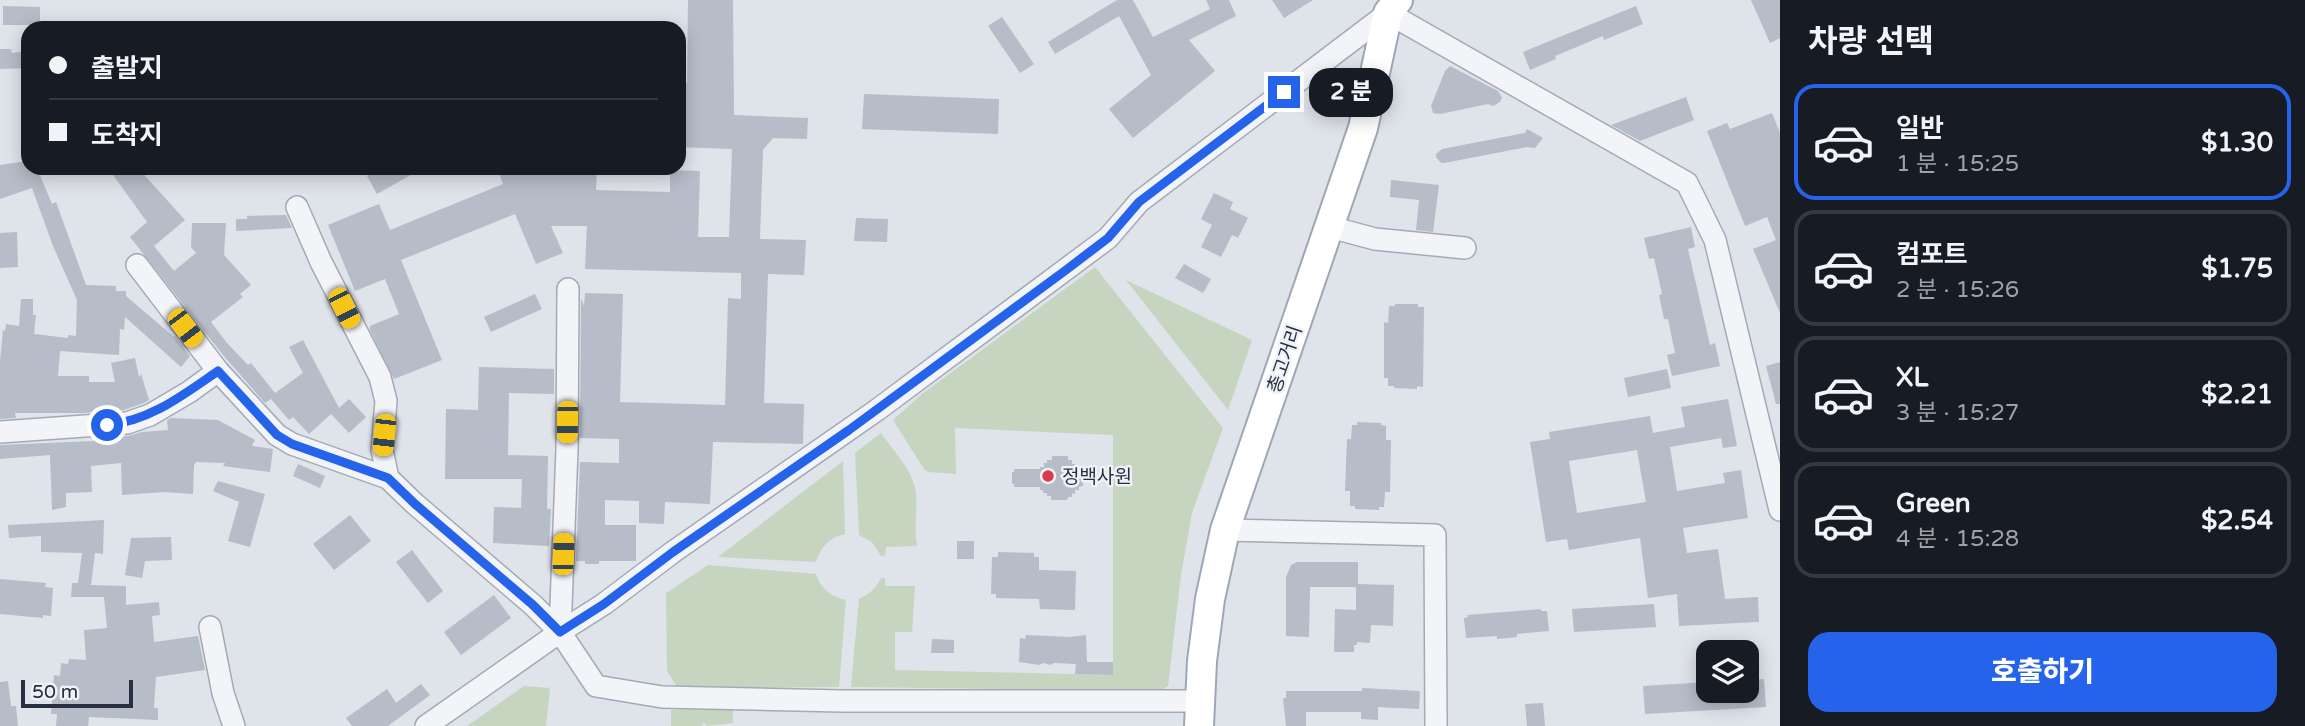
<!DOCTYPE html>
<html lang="ko">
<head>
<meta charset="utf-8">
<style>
	body { margin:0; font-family:"Varela Round","Noto Sans KR",sans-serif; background:#20242c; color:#f1f3f6; height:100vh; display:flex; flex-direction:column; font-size:26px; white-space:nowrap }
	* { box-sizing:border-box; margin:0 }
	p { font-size:23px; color:#9ea1a6 }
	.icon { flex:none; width:38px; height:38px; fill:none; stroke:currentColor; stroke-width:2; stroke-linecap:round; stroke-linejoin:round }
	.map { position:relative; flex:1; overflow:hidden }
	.drawer { display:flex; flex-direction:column; background:#171b24; width:525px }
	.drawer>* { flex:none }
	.top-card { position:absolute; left:21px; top:21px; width:665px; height:154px; border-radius:21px; box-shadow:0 4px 18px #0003; display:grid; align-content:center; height:154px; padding:0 28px; background:#171b24 }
	.tools { position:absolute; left:1696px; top:640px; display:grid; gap:14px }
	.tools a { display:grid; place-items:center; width:63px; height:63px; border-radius:14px; background:#171b24; box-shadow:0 4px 18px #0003; font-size:35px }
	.scale { position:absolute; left:21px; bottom:18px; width:112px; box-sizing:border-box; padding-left:7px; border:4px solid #273043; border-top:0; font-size:19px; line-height:24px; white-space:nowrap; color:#273043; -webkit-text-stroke:5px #eff2f7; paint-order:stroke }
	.end { position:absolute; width:32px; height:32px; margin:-16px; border:9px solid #2563eb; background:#fff; box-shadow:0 0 0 4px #fff }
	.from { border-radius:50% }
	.bubble { position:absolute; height:49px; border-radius:21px; background:#171b24; box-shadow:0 4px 18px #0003; font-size:23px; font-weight:800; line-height:49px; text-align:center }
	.car { position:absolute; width:21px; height:42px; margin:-21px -10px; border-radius:9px; box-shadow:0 0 5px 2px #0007; background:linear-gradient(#f5c518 24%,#345 0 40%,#f5c518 0 76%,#345 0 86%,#f5c518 0) }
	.top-card b { display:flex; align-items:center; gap:24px; height:66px; font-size:26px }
	.top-card b+b { border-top:2px solid #363941 }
	.top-card i { width:18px; height:18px; background:#f1f3f6 }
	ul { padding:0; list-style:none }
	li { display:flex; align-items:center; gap:21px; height:116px; margin:0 14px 10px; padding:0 14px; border:4px solid #363941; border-radius:21px }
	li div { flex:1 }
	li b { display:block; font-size:26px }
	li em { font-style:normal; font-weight:800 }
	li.current { border-color:#2563eb }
	li>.icon { width:63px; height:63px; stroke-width:1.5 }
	h2 { padding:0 28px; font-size:32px; line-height:84px }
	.cta { display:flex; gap:14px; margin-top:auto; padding:14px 28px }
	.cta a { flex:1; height:80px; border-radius:21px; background:#2563eb; color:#fff; font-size:28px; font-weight:800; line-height:80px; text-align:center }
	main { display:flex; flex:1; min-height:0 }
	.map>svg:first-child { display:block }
	.green { fill:#c5d5c0 }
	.building { fill:#b6bcc8; fill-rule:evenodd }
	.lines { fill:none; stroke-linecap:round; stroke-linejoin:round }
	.minor-casing { stroke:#a4aab5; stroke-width:24 }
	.major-casing { stroke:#9ea7b7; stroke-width:32 }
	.minor { stroke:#f3f4f8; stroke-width:21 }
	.major { stroke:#fff; stroke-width:28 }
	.route { stroke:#2563eb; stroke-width:9 }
	.poi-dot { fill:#da394e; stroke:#eff2f7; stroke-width:2.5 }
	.labels { text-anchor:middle; stroke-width:5; stroke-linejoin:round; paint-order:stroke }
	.street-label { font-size:19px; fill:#273043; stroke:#eff2f7 }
	.poi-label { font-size:19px; fill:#273043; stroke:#eff2f7; text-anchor:start }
</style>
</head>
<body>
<main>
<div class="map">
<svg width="1780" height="726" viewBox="0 0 1780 726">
	<rect width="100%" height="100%" fill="#dfe3ea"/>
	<g class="green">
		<path d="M1095,267L1223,428L1192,513L1181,575L1168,686L1161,691L851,687L859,599C869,594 876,589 881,578H885V586H915L912,632H895V670L1113,675V435L955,428L956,474L929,472L924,469L893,420L922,394Z"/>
		<polygon points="1126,280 1252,340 1228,410"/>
		<path d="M881,433C893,451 916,473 916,496C917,513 914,529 917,546L886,547L885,556H881L872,542L859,535L855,453Z"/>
		<path d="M843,461L845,534C829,537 821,547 816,562L718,557Z"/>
		<path d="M708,565L816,574C821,589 831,597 846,600L839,687L678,688L667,671L666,593Z"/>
		<polygon points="524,686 550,688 546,726 467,726"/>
		<polygon points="733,709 733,723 706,726 705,723 701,726 671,726 671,710"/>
	</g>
	<g class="building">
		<polygon points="688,0 733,0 734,115 808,118 807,139 773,138 763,150 760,239 806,240 804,275 768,274 764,403 804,404 803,444 713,442 710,504 665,502 664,524 639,523 639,501 605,500 605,525 636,525 636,561 599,561 599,564 585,564 585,561 576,561 580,462 619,463 619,439 580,438 581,298 584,306 585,293 623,294 620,402 725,405 728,298 741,299 741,273 585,269 587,226 551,226 563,253 536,264 515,214 401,260 442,360 394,379 370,330 370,326 399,314 385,279 355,291 328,225 379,204 390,230 503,184 497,168 597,168 596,190 670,192 670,170 700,171 698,237 729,237 732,149 679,147 679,83 687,83"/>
		<polygon points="1117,0 1133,0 1153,37 1210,9 1206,0 1229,0 1236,16 1189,40 1215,71 1133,138 1109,109 1151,75 1119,16 1055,54 1048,42"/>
		<polygon points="1272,0 1313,0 1284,18"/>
		<polygon points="1751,0 1780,0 1780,38 1770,43"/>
		<polygon points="3,6 40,7 40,25 3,25"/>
		<polygon points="1636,6 1643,24 1604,40 1603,36 1555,56 1556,59 1530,70 1523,52"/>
		<polygon points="1002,17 1034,64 1020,73 988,26"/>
		<polygon points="0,49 11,49 12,53 28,51 28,68 0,69"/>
		<polygon points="1450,66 1498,91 1502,98 1500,102 1493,106 1488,104 1440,114 1433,113 1431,106 1445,71"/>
		<polygon points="864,94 999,99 998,134 862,129"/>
		<polygon points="1686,97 1694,120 1640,141 1611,125"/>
		<polygon points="1772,113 1780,133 1780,313 1753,249 1776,240 1767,217 1745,226 1707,131 1727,123 1730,129"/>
		<polygon points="1527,129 1543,138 1535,148 1527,147 1444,163 1441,163 1436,157 1436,154 1442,149 1525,133"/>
		<polygon points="28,161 28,168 37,168 52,204 56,202 86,285 116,286 116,291 126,291 126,296 174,337 175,336 190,356 181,367 125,317 124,330 120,329 119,355 60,351 58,376 89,376 89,382 115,382 111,363 135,358 139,377 141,374 149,400 144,403 124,410 83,413 15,413 16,418 0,419 0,361 3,330 5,331 6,324 19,326 21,299 33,299 33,315 36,315 34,334 68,338 68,335 76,336 77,300 53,246 32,188 0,199 0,165"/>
		<polygon points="108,168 138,168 185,220 154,246 174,271 196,253 191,247 192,223 226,223 224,255 251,285 240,294 243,297 211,322 227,343 248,365 251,363 275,393 303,373 289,347 303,340 339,408 349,399 366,417 349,433 331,414 309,434 293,417 289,420 271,399 265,403 223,355 130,237 147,222"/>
		<polygon points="381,168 423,168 377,194 367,176"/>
		<polygon points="1391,180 1439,185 1433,232 1416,230 1419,200 1390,197"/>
		<polygon points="1214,193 1233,202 1230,209 1248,218 1238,238 1232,235 1221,257 1201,247 1212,225 1201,219"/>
		<polygon points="286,215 292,228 236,231 236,219 247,219 247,216"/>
		<polygon points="856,218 888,219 887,242 854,241"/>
		<polygon points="1691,227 1695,247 1688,249 1710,345 1715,343 1720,366 1672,376 1667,355 1675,353 1668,319 1664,319 1659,295 1662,294 1654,258 1649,259 1644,238"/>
		<polygon points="17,232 18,267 0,268 0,233"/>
		<polygon points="1184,264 1211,279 1203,293 1175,278"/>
		<polygon points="535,294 542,309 491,332 484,317"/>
		<polygon points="1395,304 1418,304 1418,307 1424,307 1423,387 1417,386 1417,389 1394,388 1394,386 1388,386 1388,378 1384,378 1384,322 1388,323 1389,306 1395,306"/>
		<polygon points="1780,362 1780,404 1776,404 1766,366"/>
		<polygon points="479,367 554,369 554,394 509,393 508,455 548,456 547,509 551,509 549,546 493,543 494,507 521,508 522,479 445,479 446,409 478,410"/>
		<polygon points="1667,369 1671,388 1628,397 1624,378"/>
		<path d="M1728,399L1737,446L1723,448L1721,438L1670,447L1677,491L1725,483L1723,473L1741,470L1748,518L1683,528L1687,553L1718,549L1725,599L1758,597L1759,622L1679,626L1677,594L1648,598L1640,538L1569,550L1567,539L1546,542L1530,442L1550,439L1549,432L1650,416L1653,433L1685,427L1681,407ZM1637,450L1646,502L1577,513L1569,461Z"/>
		<polygon points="171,418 218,420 255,440 252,446 273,449 270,472 223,466 225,463 196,462 194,465 193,494 164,492 122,495 121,463 91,466 92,492 66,493 66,507 52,510 50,455 0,459 0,445 94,441 94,438 128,436 142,432 168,430 167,420"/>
		<polygon points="1357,422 1381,423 1381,425 1386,426 1386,440 1391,440 1390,492 1385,492 1384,507 1379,507 1379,510 1355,509 1355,506 1350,506 1350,491 1345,491 1347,439 1351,439 1352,425 1357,425"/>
		<polygon points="1052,456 1068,456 1068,460 1072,460 1072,464 1076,464 1075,467 1083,471 1083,486 1079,487 1079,490 1075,490 1075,494 1072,493 1072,497 1068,497 1067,500 1051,500 1051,496 1047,496 1047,493 1043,493 1043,490 1040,490 1040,487 1014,487 1014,484 1012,484 1012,472 1014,472 1014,469 1040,469 1040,467 1044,467 1044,463 1047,463 1047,460 1052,460"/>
		<polygon points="298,464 325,476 320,488 293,476"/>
		<polygon points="218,481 265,494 250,547 228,541 239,502 213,491"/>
		<polygon points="350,515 371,541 334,570 313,544"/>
		<polygon points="104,520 103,554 95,553 91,585 126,586 126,605 159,602 160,615 152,616 154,642 198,636 205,670 156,677 154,708 158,708 158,720 89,717 88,726 56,726 57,714 51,714 54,675 60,676 61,663 68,664 69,659 86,660 84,630 107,628 104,597 71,597 72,583 78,583 82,553 41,552 41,536 9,538 8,525"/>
		<polygon points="171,537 172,560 145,561 142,578 125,575 131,538"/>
		<rect x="957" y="541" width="17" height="18"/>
		<polygon points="412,550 443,591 428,603 396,562"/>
		<polygon points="998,552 1034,553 1034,557 1039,557 1039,570 1076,571 1075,610 1040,609 1039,599 996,598 996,594 991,594 992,557 998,557"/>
		<polygon points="1297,562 1358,562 1358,584 1394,585 1393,626 1371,625 1370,643 1357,642 1357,645 1354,645 1354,652 1334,652 1335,609 1356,610 1356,587 1310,587 1309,637 1286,636 1286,577 1291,565"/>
		<polygon points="0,579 46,583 45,587 53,588 51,616 43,615 43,618 0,614"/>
		<polygon points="494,595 511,618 461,655 444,632"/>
		<polygon points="1654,604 1656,627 1574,632 1572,609"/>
		<polygon points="1541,609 1541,611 1547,611 1549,631 1517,634 1517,637 1497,639 1497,636 1466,638 1464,618 1468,617 1467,615"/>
		<polygon points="1026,635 1070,637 1086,635 1087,662 1113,662 1113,675 1075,674 1076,664 1054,663 1050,665 1044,663 1039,665 1019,662 1020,638 1025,639"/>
		<polygon points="932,639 954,640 954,653 931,653"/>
		<polygon points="1764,679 1766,707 1645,714 1643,686 1708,682 1708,691 1746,691 1746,680"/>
		<polygon points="8,681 11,706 16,706 18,726 0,726 0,682"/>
		<polygon points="421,684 430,695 388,726 352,726 346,718 387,689 396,703"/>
		<polygon points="1362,688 1420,691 1419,709 1378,707 1378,720 1361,719 1361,712 1306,712 1306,726 1286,726 1283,698 1286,698 1286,691 1362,691"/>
		<polygon points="1543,703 1545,726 1527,726 1525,704"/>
	</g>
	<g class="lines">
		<defs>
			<g id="minor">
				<polyline points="297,207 321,262 380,377 386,401 382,450 388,478 415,504 533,605 560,632 596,686 662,697 842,701 1199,701"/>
				<polyline points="1330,227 1375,239 1465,248"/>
				<polyline points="137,265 218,371 277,435 292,444 388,478"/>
				<polyline points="0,432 127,423 150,415 189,392 218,371"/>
				<polyline points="1225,530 1435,535 1436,726"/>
				<polyline points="210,627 223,693 234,726"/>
				<polyline points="560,632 567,449 568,289"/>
				<polyline points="426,726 560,632 604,604 673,552 877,410 1108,238 1139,202 1388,13 1687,183 1715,240 1780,510"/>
			</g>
			<polyline id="major" points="1199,726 1202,661 1210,599 1225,530 1363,128 1388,13 1398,0"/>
		</defs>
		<use href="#minor" class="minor-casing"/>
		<use href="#major" class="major-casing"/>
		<use href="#minor" class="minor"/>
		<use href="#major" class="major"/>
	</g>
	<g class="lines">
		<path class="route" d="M107,425C150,421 183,395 218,371L277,435L292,444L388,478L415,504L533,605L560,632L604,604L673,552L849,430L1066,270L1108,238L1139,202L1284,92"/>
	</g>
	<circle class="poi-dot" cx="1048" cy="476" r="7"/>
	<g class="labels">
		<g class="street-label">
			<text transform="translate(1284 359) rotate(-71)" y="7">총고거리</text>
		</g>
		<g class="poi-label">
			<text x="1062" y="483">정백사원</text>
		</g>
	</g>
</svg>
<div class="tools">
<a><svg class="icon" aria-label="layers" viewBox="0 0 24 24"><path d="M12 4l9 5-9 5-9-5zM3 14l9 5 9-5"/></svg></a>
</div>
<div class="scale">50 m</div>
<i class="end from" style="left:107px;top:425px"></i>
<i class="end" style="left:1284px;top:92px"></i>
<div class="bubble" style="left:1309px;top:68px;width:84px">2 분</div>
<i class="car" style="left:344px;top:308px;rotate:153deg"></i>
<i class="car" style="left:185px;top:328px;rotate:143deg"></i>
<i class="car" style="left:567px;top:422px;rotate:181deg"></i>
<i class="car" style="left:384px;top:435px;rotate:186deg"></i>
<i class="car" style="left:563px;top:554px;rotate:2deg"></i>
<div class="top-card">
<b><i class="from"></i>출발지</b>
<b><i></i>도착지</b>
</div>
</div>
<section class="drawer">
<h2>차량 선택</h2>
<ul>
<li class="current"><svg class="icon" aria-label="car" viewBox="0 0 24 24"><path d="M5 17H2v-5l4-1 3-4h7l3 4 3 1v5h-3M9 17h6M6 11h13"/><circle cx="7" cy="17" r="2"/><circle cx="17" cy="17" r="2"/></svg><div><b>일반</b><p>1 분 · 15:25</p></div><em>$1.30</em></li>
<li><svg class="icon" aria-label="car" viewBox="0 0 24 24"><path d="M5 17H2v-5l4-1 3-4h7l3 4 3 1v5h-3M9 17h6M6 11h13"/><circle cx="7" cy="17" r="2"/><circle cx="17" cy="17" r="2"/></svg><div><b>컴포트</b><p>2 분 · 15:26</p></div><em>$1.75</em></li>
<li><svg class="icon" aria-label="car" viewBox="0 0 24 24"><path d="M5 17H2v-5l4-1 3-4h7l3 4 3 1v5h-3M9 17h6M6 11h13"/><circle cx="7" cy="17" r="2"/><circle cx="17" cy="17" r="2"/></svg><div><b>XL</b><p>3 분 · 15:27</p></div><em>$2.21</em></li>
<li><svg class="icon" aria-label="car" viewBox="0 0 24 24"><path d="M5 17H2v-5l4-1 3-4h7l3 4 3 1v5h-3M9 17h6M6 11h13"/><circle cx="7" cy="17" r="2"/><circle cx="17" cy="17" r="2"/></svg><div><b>Green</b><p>4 분 · 15:28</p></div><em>$2.54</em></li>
</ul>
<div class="cta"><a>호출하기</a></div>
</section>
</main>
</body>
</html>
